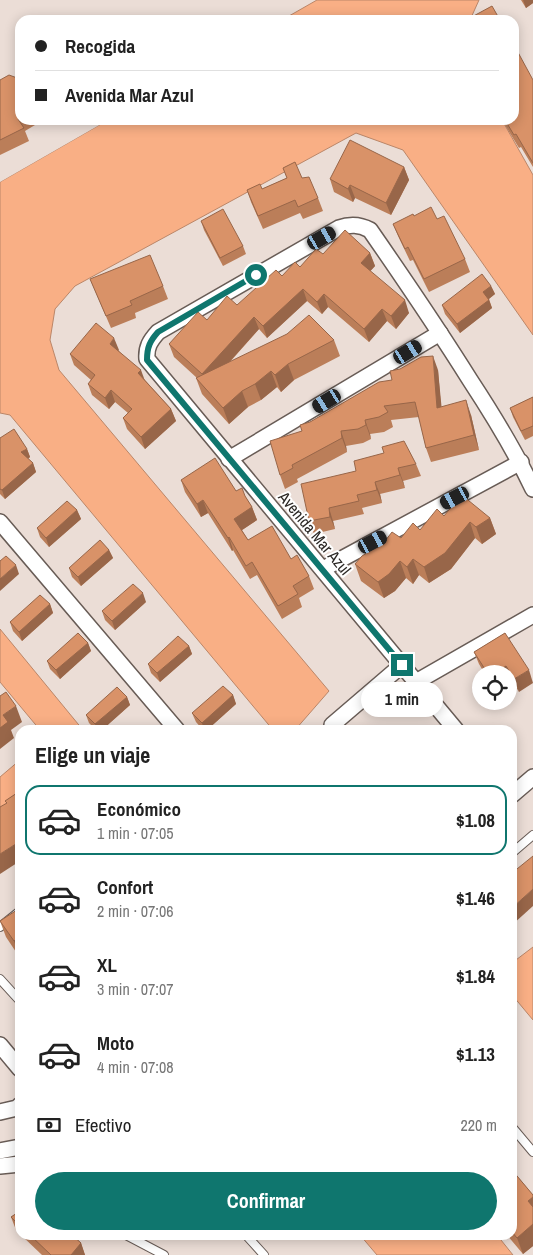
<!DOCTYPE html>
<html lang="es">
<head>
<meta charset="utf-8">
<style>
	body { margin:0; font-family:"Archivo Narrow",sans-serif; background:#f6f6f6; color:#222; height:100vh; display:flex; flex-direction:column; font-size:19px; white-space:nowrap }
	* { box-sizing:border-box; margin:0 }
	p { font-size:16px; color:#767676 }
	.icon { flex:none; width:28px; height:28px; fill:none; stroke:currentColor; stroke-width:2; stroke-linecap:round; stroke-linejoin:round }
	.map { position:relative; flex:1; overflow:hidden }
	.sheet { position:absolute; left:15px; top:725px; width:502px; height:515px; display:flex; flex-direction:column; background:#fff; border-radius:15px; box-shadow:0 2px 12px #0003 }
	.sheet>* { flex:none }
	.hud { position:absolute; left:15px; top:15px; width:504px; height:110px; border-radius:15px; box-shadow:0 2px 12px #0003; display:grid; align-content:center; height:110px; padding:0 20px; background:#fff }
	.buttons { position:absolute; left:472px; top:665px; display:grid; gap:10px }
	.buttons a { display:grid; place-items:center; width:45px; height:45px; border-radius:50%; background:#fff; box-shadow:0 2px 12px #0003; font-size:25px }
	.end { position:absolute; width:22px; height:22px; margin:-11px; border:6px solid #0f766e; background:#fff; box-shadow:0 0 0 2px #fff }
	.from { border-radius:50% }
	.bubble { position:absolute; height:35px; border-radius:18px; background:#fff; box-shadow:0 2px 12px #0003; font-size:16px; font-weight:700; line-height:35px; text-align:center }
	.car { position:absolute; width:15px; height:30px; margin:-15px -8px; border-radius:6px; box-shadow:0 0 4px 1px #0007; background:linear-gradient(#222 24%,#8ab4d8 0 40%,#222 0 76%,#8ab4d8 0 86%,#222 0) }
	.hud b { display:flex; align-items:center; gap:18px; height:48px; font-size:19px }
	.hud b+b { border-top:1px solid #e0e0e0 }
	.hud i { width:12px; height:12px; background:#222 }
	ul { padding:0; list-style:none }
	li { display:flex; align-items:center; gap:15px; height:70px; margin:0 10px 8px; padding:0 10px; border:2px solid transparent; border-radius:15px }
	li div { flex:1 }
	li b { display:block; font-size:19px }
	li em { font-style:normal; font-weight:700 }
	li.selected { border-color:#0f766e }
	li>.icon { width:45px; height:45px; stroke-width:1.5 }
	h2 { padding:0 20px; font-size:22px; line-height:60px }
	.pay { display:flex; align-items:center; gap:12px; height:55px; padding:0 20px; font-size:19px }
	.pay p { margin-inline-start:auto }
	.cta { display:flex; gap:10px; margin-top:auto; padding:10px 20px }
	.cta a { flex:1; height:58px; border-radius:30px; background:#0f766e; color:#fff; font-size:20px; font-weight:700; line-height:58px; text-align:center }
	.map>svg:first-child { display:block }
	.water { fill:#f9af85; stroke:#bb8668 }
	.pier { fill:#ebddd6 }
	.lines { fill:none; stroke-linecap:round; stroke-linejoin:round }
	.service-casing { stroke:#685c56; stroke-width:10 }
	.minor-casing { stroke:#685c56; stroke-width:18 }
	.service { stroke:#fff; stroke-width:8 }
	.minor { stroke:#fff; stroke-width:15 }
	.wall { fill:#bb7e59 }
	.shaded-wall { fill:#986649 }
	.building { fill:#d99268; stroke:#986649 }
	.route { stroke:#0f766e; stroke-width:6 }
	.labels { text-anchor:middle; stroke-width:4; stroke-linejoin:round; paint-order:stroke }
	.street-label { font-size:16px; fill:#2b2724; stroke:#fff }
</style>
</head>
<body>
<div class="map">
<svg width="533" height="1255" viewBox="0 0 533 1255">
	<rect width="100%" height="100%" fill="#ebddd6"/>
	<g class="water">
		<polygon points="317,0 479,0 470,20 282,20"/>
		<polygon points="108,120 502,120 533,175 533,335 403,150 356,133 75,286 55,309 50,340 59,370 329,691 295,730 273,730 10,415 0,413 0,182"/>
		<polygon points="0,629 83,730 40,730 0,682"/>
		<polygon points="20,760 20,805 0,821 0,777"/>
		<polygon points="533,947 533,1020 513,996 512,963"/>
		<polygon points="360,1235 497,1235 513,1255 377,1255"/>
	</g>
	<polygon class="pier" points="103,120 108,120 0,182 0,179"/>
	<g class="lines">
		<defs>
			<g id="service">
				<polyline points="512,853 533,835"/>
				<polyline points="0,927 20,911"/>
				<polyline points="0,979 20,1001"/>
				<polyline points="512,1127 533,1152"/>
				<polyline points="126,1235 164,1255"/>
				<polyline points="246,1235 264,1255"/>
			</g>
			<g id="minor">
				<polyline points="229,459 440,333"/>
				<polyline points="0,522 177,730"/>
				<polyline points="323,569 521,462"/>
				<polyline points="416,682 533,615"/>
				<polyline points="332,725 402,665"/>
				<path d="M456,730L147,359C146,347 150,341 158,332L339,228C350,224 359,224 370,230C404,279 438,329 470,380C493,415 515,451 533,489"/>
				<polyline points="512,795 533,777"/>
				<polyline points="0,1045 20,1069"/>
				<polyline points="0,1112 17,1108 20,1105"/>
				<polyline points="0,1151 20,1147"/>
				<polyline points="0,1166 20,1164"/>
			</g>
		</defs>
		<use href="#service" class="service-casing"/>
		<use href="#minor" class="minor-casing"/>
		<use href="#service" class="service"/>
		<use href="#minor" class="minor"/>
	</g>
	<g class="wall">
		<polygon points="521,0 533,0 533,3 526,8"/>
		<polygon points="20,79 20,120 36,120 35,125 25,131 29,141 0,155 0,80"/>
		<polygon points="533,80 533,167 521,147 519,148 502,120 514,120"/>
		<polygon points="404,167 409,180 391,215 355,198 353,202 334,192 330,179"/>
		<polygon points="283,168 302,178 318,198 323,211 303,219 300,213 263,229 251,202 247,190 262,189 287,178"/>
		<polygon points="414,216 437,219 465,259 470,272 429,292 413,260 410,261 398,236 393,224"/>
		<polygon points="201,221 243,246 246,254 223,266 204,230"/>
		<polygon points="370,253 375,266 370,271 409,313 396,329 387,321 369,342 328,307 322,314 307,301 267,338 259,329 229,363 334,340 340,356 294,380 281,392 277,387 261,400 248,407 229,424 202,394 196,378 197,378 174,357 169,344 207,320 237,305 282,276 323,254"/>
		<polygon points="90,279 163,286 168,299 135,313 136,318 111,328"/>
		<polygon points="491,286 495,294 489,299 492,308 460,333 445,314 442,305"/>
		<polygon points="118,350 171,409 176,421 145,449 127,429 123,418 128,413 115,402 109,409 92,395 88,384 91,380 74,365 70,354 119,350"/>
		<polygon points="438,370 441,407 471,415 479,450 431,462 426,448 419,417 391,420 393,427 384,432 370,434 371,439 363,443 346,446 347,452 297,479 298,482 285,489 280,475 302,431 310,422 392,380"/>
		<polygon points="533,397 533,436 525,440 513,417 510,408"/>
		<polygon points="0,438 27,449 30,457 28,459 33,463 36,472 5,499 0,494"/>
		<polygon points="416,464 421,476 403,481 405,488 380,494 382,503 362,508 364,514 333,521 335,529 314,534 309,521 356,471"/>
		<polygon points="181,480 236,491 245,496 252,507 257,520 242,530 248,540 291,559 309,576 314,589 299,598 302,607 282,619 257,575 250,579 233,550 232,551 208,513 201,517 185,492"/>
		<polygon points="77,510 81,519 49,547 40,537 37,528"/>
		<polygon points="444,516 490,518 496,534 482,544 475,538 451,569 429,583 419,575 413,584 406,578 395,591 384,598 361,581 355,564 401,538 420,530"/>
		<polygon points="109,550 113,558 81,586 72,577 69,568"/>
		<polygon points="146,602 115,630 105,620 102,611"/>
		<polygon points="50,604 53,613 22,641 13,631 10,622"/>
		<polygon points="505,633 519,692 511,679 509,680 509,674 485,674 479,664 474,652"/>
		<polygon points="88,643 91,651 60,679 50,669 47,661"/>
		<polygon points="189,646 192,654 160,682 151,673 148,664"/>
		<polygon points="233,695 236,704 207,730 203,730 196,722 192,713"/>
		<polygon points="127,697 130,705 102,730 96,730 89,723 86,715"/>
		<polygon points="20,908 20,958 6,937 0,921"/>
		<polygon points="512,1170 533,1195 533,1246 523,1254 507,1235 512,1235"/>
		<polygon points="20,1211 20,1234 16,1230 11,1217"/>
		<polygon points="21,1235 72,1235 81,1243 85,1255 42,1255"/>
	</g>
	<g class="shaded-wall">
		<polygon points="523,0 533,0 533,3 526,8"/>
		<polygon points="404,167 409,180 391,215 386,203"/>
		<polygon points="350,185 355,198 353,202 348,189"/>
		<polygon points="370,253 375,266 366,276 361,263"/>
		<polygon points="491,286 495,294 486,301 483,292"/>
		<polygon points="303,289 307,301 267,338 263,326"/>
		<polygon points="324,294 328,307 322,314 317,302"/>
		<polygon points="405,300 409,313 396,329 391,316"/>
		<polygon points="489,300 492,308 460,333 457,324"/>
		<polygon points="382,309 387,321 369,342 364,329"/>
		<polygon points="254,317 259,329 207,387 202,374"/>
		<polygon points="114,338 119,350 114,355 110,344"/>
		<polygon points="433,356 438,370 443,422 437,408"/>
		<polygon points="288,364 294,380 281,392 275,375"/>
		<polygon points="141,370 145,381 138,373"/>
		<polygon points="271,371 277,387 261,400 255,384"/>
		<polygon points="111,390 115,402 109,409 105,398"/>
		<polygon points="242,391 248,407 229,424 223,408"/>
		<polygon points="466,400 471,415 479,450 474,435"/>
		<polygon points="171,409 176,421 145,449 141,437"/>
		<polygon points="365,420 370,434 371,439 366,425"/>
		<polygon points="341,431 346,446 347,452 342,438"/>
		<polygon points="27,449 30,457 25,461 21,452"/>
		<polygon points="33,463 36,472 5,499 2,490"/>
		<polygon points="398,468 403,481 405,488 400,475"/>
		<polygon points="375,482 380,494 382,503 377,490"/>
		<polygon points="203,500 208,513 201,517 197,504"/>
		<polygon points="252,507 257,520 239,532 234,519"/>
		<polygon points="329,508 333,521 335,529 330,517"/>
		<polygon points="77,510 81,519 49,547 46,538"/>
		<polygon points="490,518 496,534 482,544 476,527"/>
		<polygon points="470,522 475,538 451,569 429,583 424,567"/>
		<polygon points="229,537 233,550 232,551 228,538"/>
		<polygon points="109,550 113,558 81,586 78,577"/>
		<polygon points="413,559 419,575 413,584 407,567"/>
		<polygon points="400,561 406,578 395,591 384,598 378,582"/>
		<polygon points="16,565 19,574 0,591 0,579"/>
		<polygon points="143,593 146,602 115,630 112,621"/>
		<polygon points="50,604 53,613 22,641 19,632"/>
		<polygon points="88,643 91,651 60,679 56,670"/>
		<polygon points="189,646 192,654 160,682 157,673"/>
		<polygon points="506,666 511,679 509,680 509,674 493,674"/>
		<polygon points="529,670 533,683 519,692 514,679"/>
		<polygon points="233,695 236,704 207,730 204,730 202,723"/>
		<polygon points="127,697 130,705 102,730 97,730 95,724"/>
		<polygon points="16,706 22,722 11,730 14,738 0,749 0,728 3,715"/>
		<polygon points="19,842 20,845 20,861 0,874 0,854"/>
		<polygon points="533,889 533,906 512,925 512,908"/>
		<polygon points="20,937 20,958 14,941"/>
		<polygon points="512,1027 515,1035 512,1038"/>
		<polygon points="533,1197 533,1215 528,1201"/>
		<polygon points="533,1224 533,1246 523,1254 517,1238"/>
		<polygon points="81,1243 85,1255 71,1255"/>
	</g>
	<g class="building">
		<polygon points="492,6 500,20 469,20 468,19"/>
		<polygon points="514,45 533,80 533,163 516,134 514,135 505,120 514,120"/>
		<polygon points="9,75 20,79 20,118 18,119 24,128 0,140 0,80"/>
		<polygon points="350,140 404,167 386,203 350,185 348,189 330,179"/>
		<polygon points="295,162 302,178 309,177 318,198 298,207 295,200 258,216 247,190 260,184 262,189 287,178 283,168"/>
		<polygon points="431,207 437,219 444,216 465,259 424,279 408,247 405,249 393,224 413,214 414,216"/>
		<polygon points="223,209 243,246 220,258 201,221"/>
		<polygon points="345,230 370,253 361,263 405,300 391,316 382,309 364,329 324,294 317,302 303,289 263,326 254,317 202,374 169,344 198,312 207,320 227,296 237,305 276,270 282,276 295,262 300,267 316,249 323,254"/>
		<polygon points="150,255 163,286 130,301 132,305 106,316 90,279"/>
		<polygon points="482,274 491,286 483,292 489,300 457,324 442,305"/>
		<polygon points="309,315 334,340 288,364 275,375 271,371 255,384 242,391 223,408 196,378 287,334"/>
		<polygon points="96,323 114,338 110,344 141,370 138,373 171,409 141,437 123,418 132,409 111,390 105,398 88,384 95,375 70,354"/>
		<polygon points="433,356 437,408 466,400 474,435 426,448 415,402 384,406 388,412 379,417 365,420 366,425 358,429 341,431 342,438 292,465 293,468 280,475 270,441 302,431 300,425 310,422 379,382 392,380 390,371 400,369 421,357"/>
		<polygon points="533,397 533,426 521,431 510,408"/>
		<polygon points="14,429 27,449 21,452 33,463 2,490 0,489 0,438"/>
		<polygon points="404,441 416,464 398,468 400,475 375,482 377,490 357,495 359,501 329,508 330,517 309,521 301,484 356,471 354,461 384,453 382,447"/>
		<polygon points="215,458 236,491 242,488 245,496 252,507 234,519 248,540 272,526 291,559 297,555 309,576 293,586 298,594 278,606 252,562 246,566 229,537 228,538 203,500 197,504 181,480"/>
		<polygon points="463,496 490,518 476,527 470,522 445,553 424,567 413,559 407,567 400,561 389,574 378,582 355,564 362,556 385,541 392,532 401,538 413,523 420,530 437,509 444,516 457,500"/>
		<polygon points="67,501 77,510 46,538 37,528"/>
		<polygon points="100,540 109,550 78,577 69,568"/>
		<polygon points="6,556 16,565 0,579 0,561"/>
		<polygon points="133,584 143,593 112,621 102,611"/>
		<polygon points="40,595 50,604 19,632 10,622"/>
		<polygon points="78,633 88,643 56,670 47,661"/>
		<polygon points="505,633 529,670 514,679 506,666 493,674 488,674 474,652"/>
		<polygon points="178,636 189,646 157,673 148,664"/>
		<polygon points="223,686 233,695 202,723 192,713"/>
		<polygon points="117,687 127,697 95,724 86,715"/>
		<polygon points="6,692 16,706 3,715 8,722 0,728 0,696"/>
		<polygon points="253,727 256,730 250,730"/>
		<polygon points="20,791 20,843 19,842 0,854 0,807 7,803 5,801"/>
		<polygon points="533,856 533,889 512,908 512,873"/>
		<polygon points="20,908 20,937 14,941 0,921"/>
		<polygon points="512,1170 533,1195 533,1197 528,1201 533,1207 533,1224 517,1238 512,1232"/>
		<polygon points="20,1211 20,1226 11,1217"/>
		<polygon points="30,1235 72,1235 81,1243 71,1255 51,1255"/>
	</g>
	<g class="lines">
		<path class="route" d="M256,275L158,332C150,341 147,347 147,360L402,665"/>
	</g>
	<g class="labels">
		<g class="street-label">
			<text transform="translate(315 533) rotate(50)" y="6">Avenida Mar Azul</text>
		</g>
	</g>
</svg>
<div class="buttons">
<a><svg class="icon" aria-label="locate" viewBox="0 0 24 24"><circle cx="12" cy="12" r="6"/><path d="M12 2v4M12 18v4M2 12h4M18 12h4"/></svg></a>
</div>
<i class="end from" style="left:256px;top:275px"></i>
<i class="end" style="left:402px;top:665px"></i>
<div class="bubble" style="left:361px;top:682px;width:82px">1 min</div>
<i class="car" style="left:322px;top:238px;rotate:60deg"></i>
<i class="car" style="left:408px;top:352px;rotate:59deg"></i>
<i class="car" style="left:327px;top:401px;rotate:239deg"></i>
<i class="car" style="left:455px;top:498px;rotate:242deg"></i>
<i class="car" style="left:373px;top:542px;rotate:62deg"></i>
<div class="hud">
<b><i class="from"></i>Recogida</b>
<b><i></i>Avenida Mar Azul</b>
</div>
<section class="sheet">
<h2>Elige un viaje</h2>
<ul>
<li class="selected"><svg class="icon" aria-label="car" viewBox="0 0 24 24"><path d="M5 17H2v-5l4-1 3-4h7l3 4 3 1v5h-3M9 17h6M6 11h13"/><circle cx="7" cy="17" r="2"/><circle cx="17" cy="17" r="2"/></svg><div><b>Económico</b><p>1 min · 07:05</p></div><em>$1.08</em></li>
<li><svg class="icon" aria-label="car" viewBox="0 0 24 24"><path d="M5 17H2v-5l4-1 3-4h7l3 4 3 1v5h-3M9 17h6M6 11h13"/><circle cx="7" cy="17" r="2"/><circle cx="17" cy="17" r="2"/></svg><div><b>Confort</b><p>2 min · 07:06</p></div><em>$1.46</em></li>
<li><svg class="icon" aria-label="car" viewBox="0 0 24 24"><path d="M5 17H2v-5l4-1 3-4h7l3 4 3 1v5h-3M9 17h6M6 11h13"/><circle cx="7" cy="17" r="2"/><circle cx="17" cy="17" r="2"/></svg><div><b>XL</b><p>3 min · 07:07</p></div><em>$1.84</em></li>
<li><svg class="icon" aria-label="car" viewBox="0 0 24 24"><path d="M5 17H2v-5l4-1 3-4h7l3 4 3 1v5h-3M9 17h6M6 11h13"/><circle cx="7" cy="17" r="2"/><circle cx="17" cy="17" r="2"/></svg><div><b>Moto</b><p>4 min · 07:08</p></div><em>$1.13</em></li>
</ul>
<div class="pay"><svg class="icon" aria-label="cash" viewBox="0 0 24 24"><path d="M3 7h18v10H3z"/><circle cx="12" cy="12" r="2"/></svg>Efectivo<p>220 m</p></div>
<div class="cta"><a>Confirmar</a></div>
</section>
</div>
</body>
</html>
